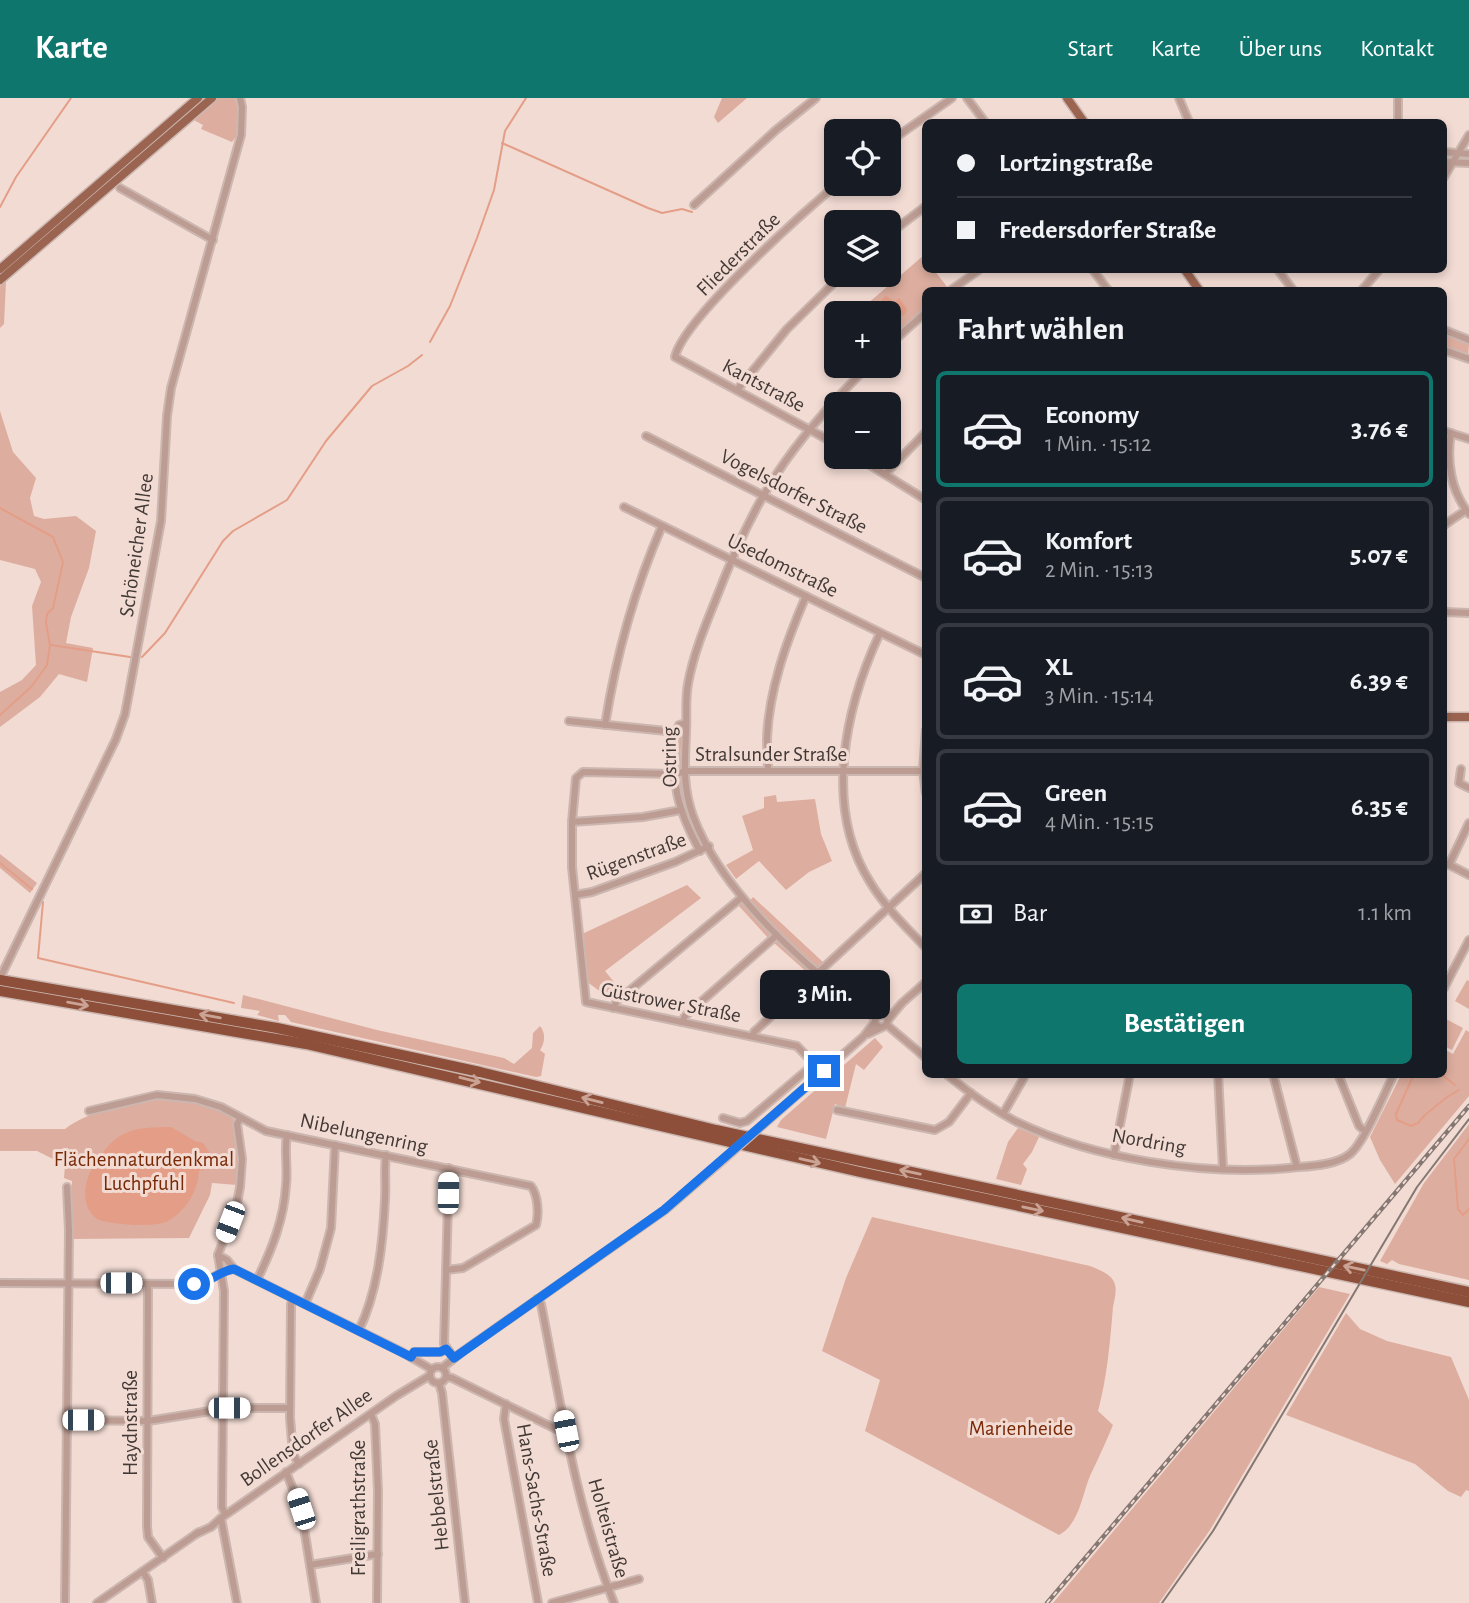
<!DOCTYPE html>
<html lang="de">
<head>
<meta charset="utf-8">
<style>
	body { margin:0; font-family:"Alegreya Sans",sans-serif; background:#242831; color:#f1f3f6; height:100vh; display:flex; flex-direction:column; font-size:26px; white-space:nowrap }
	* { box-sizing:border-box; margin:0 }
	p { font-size:23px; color:#9ea1a6 }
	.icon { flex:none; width:38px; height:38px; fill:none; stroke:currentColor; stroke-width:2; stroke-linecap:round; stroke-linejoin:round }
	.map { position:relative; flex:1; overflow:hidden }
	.panel { position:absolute; left:922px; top:189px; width:525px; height:791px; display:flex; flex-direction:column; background:#171b24; border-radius:10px; box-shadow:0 4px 10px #0003 }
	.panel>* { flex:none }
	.hud { position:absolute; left:922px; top:21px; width:525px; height:154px; border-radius:10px; box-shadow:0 4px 10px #0003; display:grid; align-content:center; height:154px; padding:0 35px; background:#171b24 }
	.controls { position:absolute; left:824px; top:21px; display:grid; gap:14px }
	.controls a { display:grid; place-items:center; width:77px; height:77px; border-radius:10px; background:#171b24; box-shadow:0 4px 10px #0003; font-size:35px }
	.end { position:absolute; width:32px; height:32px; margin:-16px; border:9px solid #1a73e8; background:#fff; box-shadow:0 0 0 4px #fff }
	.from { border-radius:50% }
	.bubble { position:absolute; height:49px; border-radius:10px; background:#171b24; box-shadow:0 4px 10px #0003; font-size:23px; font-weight:700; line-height:49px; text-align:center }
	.car { position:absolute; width:21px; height:42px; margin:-21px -10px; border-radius:9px; box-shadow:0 0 5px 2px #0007; background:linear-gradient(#fff 24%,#345 0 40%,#fff 0 76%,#345 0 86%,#fff 0) }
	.hud b { display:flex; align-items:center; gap:24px; height:66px; font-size:26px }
	.hud b+b { border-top:2px solid #363941 }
	.hud i { width:18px; height:18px; background:#f1f3f6 }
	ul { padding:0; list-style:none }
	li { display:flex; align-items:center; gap:21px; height:116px; margin:0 14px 10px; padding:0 21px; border:4px solid #363941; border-radius:10px }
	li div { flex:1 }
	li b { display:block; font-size:26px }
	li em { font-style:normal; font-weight:700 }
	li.active { border-color:#0f766e }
	li>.icon { width:63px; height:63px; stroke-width:1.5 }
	h2 { padding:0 35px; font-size:32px; line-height:84px }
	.pay { display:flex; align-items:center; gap:18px; height:77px; padding:0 35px; font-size:26px }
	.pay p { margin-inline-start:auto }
	.action { display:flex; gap:14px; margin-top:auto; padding:14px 35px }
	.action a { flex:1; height:80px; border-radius:10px; background:#0f766e; color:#fff; font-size:28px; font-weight:700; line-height:80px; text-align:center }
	header { display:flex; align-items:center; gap:42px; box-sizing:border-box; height:98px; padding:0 35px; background:#0f766e; color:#fff }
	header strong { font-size:33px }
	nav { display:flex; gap:38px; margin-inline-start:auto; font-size:24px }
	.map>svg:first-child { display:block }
	.green { fill:#ddae9f }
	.water { fill:#e49e87 }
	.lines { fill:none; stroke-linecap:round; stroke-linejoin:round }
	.stream { stroke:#e49e87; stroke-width:2 }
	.minor-casing { stroke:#cbb7b0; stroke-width:10 }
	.major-casing { stroke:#cbb7b0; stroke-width:11 }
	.highway-casing { stroke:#cbb7b0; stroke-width:13 }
	.minor { stroke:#bd9d93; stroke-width:6 }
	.major { stroke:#9b6451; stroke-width:8 }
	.highway { stroke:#8d4f39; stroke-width:10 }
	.tram { stroke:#857772; stroke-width:2 }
	.rail-casing { stroke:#857772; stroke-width:4.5 }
	.rail { stroke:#f2dbd3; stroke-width:2; stroke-dasharray:5; stroke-linecap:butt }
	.minor-bridge-casing { stroke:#cbb7b0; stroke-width:10; stroke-linecap:butt }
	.minor-bridge { stroke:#bd9d93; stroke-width:6 }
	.oneway { stroke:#caa395 }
	.route { stroke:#1a73e8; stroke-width:9 }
	.labels { text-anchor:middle; stroke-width:6; stroke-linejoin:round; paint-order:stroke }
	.street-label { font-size:21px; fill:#423936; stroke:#f2dbd3 }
	.park-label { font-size:21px; fill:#792805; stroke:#f2dbd3 }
</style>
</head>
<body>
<header>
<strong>Karte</strong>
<nav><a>Start</a><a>Karte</a><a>Über uns</a><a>Kontakt</a></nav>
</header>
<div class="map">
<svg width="1469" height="1505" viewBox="0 0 1469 1505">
	<rect width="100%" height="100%" fill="#f2dbd3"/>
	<g class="green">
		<polygon points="216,0 235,0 239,16 238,36 232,44 201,31 203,27 192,21"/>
		<polygon points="722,0 747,0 718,25 714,19"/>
		<polygon points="923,158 926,161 926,172 934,172 948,190 945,192 926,192 926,209 889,242 889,215 863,215 860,212"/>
		<polygon points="6,183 4,226 0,230 0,188"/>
		<polygon points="1444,236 1469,246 1468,259 1444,250"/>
		<polygon points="0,313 13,354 36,380 30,400 34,418 44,421 76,418 96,433 89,470 71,519 66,545 93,550 87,584 59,576 40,599 0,629 0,594 22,582 36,567 32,508 41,484 35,471 0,462"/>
		<polygon points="776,697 777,704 815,701 821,736 832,763 809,774 786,792 759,763 736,781 726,767 753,752 742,718 764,710 764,699"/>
		<polygon points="0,756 37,785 30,795 0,770"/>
		<polygon points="687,787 701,800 605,873 623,895 613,903 586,883 582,836"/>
		<polygon points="753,799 823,864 834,858 820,870 816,870 777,834 749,804"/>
		<polygon points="741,804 772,836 769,841 738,807"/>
		<polygon points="776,841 779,842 813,875 810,877 773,844"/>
		<polygon points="1467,882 1469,883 1469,911 1455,903"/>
		<path d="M243,897L377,932L504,960L514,966L532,950L533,935L540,928C546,935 545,945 540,952L545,956L541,978L536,979L291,924L285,917H278L279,923L257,917L260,913L241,910Z"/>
		<polygon points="1444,920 1463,930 1452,952 1444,948"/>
		<polygon points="1466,932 1469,934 1469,998 1395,1086 1380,1062 1370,1039 1401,977 1444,976 1444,951 1453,956"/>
		<polygon points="875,940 883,949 864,972 856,966 845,1010 835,1006 826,1041 777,1029 781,1022"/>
		<path d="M163,999L179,1001L230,1015C241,1029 238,1069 237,1087L212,1085L210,1097L189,1140L72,1141V1083L64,1080L65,1067L37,1053H0V1031H65C89,1012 133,1005 163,999Z"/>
		<polygon points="1469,1026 1469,1182 1399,1166 1392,1162 1387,1166 1380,1163 1424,1085"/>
		<polygon points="1018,1030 1039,1039 1032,1054 1023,1066 1027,1071 1021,1087 996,1081 1008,1044"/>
		<path d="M872,1119L1090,1168C1099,1172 1113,1176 1115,1187C1117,1193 1114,1203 1113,1209C1110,1245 1107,1280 1098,1313L1113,1327C1106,1344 1098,1361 1090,1378C1082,1397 1079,1427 1059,1437L865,1333L880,1282L822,1253L846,1180Z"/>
		<polygon points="1319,1189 1350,1196 1210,1432 1159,1505 1053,1505"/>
		<polygon points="1346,1215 1360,1231 1387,1243 1451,1259 1469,1302 1469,1393 1466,1392 1461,1399 1448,1393 1415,1366 1286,1317"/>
	</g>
	<g class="water">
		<polygon points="886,198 895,204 899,200 907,211 905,216 900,219 882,209 882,201"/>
		<path d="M171,1029L195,1043L203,1045L210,1055L208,1067L204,1072L199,1073C198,1093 186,1113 168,1123C157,1130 109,1127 97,1121C93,1119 89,1112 87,1108C83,1093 86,1080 94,1067C116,1032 131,1029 171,1029Z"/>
	</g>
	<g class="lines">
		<g class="stream">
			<polyline points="502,45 648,110 662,115 682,111 692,114"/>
			<polyline points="0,109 16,79 71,0"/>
			<polyline points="430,244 450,208 477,140 494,92 505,33 526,0"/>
			<polyline points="0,410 53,439 63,464 53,510 47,516 46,525 50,547 47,567 31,589 0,617"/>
			<polyline points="51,547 130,559"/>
			<polyline points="142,559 165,535 223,443 233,433 287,402 326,343 372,288 408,268 422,257"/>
			<polyline points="678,669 681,635"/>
			<polyline points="679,680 685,710 701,746"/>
			<polyline points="707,754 715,768"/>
			<polyline points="0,765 32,791"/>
			<polyline points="43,804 38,860 234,905"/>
			<polyline points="1414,976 1396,1016 1397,1022 1411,1028 1418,1025 1425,1017 1447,999 1459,992"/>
			<polyline points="1441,976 1455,987"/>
			<polyline points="1469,1041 1454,1061 1458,1111 1463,1117 1469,1111"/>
		</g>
		<defs>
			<g id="minor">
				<polyline points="967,0 985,24"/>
				<polyline points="1179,0 1189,24"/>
				<polyline points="1398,0 1398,24"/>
				<polyline points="889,44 952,0"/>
				<polyline points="1444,54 1469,56"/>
				<polyline points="1444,64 1469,65"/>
				<polyline points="1444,79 1469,37"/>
				<polyline points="120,90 213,142"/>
				<polyline points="694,107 776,32 816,0"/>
				<polyline points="889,136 926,108"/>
				<polyline points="1093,172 1108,192"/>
				<polyline points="1278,172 1293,192"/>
				<polyline points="951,192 979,172"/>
				<polyline points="1362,192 1379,172"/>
				<polyline points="1444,232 1469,242"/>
				<polyline points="889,247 926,214"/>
				<polyline points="1444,252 1469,261"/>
				<path d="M868,268C835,301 802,337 776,377C751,415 732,459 716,501C705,528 693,557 688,586C685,602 687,618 686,634C685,665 682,687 693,718C721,795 810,873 875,920"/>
				<polyline points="737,292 787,231 842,177"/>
				<polyline points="1444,333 1469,341"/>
				<path d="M1451,335C1446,363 1451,393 1469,416"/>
				<polyline points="646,338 926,480"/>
				<path d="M836,346L675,259C683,221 804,114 837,86"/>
				<polyline points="857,359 926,402"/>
				<polyline points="885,376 926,334"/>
				<polyline points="624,409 926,557"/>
				<polyline points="1444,427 1466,412"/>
				<polyline points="1444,514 1469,515"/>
				<path d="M880,535C845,610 823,709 870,784C885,809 906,829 926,850"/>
				<polyline points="569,623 676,634 679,627 686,625"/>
				<path d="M605,627C616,558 634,492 662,428"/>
				<polyline points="926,632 923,673 926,695"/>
				<path d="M676,634C672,685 675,707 700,753"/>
				<polyline points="1461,671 1459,685 1469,690"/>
				<path d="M768,673C768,662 767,651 767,640C769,591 787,542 806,498"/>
				<polyline points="572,724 643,719 681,712"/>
				<polyline points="1444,764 1469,777"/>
				<polyline points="1449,767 1469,725"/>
				<polyline points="575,797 592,794 675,764 709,748"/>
				<polyline points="0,880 116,641 125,616 161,423 167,318 171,290 241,37 242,9 240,0"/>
				<polyline points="1444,890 1469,842"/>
				<polyline points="613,910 617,903 741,800"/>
				<polyline points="888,922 902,905 926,884"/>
				<polyline points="682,924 685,918 777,837"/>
				<polyline points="887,927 926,960"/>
				<polyline points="868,936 887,927 888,920 883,916 875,920 875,926 879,929"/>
				<polyline points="753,938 754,934 926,775"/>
				<path d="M946,976C968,994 992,1011 1017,1024C1094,1061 1204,1078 1289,1070C1308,1068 1335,1068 1350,1056C1364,1045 1385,994 1394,976"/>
				<polyline points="1218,976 1223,1071"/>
				<polyline points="1273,976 1297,1069"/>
				<polyline points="1338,976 1359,1028 1365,1033"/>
				<polyline points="837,1012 935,1032 949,1024 971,995"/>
				<path d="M89,1013L157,997L195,1001L221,1009L266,1033L531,1088C538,1097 539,1116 536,1127L463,1170L446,1172"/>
				<polyline points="1003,1016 1026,976"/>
				<polyline points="723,1020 740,1025 747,1023 814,966 797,948 586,904 572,769 572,724 576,680 583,674 673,676 689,673 923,673"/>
				<polyline points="765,1025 863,939 875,924"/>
				<polyline points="1114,1057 1130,976"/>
				<polyline points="449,1070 444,1246 454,1260"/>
				<polyline points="218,1157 227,1162 234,1171"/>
				<path d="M257,1182C272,1151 284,1121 286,1087C288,1070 284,1053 287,1037"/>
				<path d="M0,1185L194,1186C210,1185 219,1172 234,1171L402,1254L431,1271"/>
				<polyline points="148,1186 147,1428 148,1439 163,1460"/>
				<polyline points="293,1200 291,1206 290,1320 293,1356 299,1366"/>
				<path d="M537,1201L541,1206C561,1307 576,1410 614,1505"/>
				<polyline points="305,1206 320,1171 331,1130 335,1047"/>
				<path d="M359,1232C378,1193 383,1144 385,1101C386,1086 384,1072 386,1057"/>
				<polyline points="411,1259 414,1254 441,1254 446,1251"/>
				<circle cx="438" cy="1277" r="8"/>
				<polyline points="442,1270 462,1254 665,1112 723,1062"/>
				<polyline points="446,1279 452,1280 560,1333 566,1333"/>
				<polyline points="439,1285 442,1295 465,1505"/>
				<polyline points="506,1306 504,1321 538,1505"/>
				<polyline points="371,1316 375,1326 378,1393 377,1505"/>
				<polyline points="66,1322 148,1323 229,1310 290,1310"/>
				<polyline points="286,1374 301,1411 316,1505"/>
				<polyline points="225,1416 222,1409 224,1193 218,1157 237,1105 240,1089 242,1061 237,1026 240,1021"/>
				<polyline points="221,1420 237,1505"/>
				<polyline points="196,1436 211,1429 221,1420 396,1298 429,1278"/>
				<polyline points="310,1467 378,1456"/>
				<polyline points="143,1474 148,1482 152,1505"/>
				<polyline points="65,1505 69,1133 67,1089"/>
				<polyline points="97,1505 199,1434"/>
				<polyline points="552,1505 639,1481"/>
			</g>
			<g id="major">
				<polyline points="1067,0 1084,24"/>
				<polyline points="0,171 198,0"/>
				<polyline points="1185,172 1199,192"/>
				<polyline points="0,182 212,0"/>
				<polyline points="1444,619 1469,619"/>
			</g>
			<g id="highway">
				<polyline points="0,882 277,930 480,974 716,1032 1469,1194"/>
				<polyline points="0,893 306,946 860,1074 1469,1204"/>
			</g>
		</defs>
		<use href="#minor" class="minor-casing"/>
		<use href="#major" class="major-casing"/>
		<use href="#highway" class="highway-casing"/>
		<use href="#minor" class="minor"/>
		<use href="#major" class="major"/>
		<use href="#highway" class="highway"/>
		<polyline class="tram" points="1162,1505 1213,1433 1417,1089 1469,1021"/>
		<defs>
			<polyline id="rail" points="1047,1505 1469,1008"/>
		</defs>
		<use href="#rail" class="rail-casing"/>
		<use href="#rail" class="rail"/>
		<defs>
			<polyline id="minor-bridge" points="723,1062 765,1025"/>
		</defs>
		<use href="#minor-bridge" class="minor-bridge-casing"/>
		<use href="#minor-bridge" class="minor-bridge"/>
	</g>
	<defs><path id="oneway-shaft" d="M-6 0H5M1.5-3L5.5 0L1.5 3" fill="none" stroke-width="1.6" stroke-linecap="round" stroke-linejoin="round" transform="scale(1.75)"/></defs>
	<g class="oneway">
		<use href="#oneway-shaft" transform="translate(78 906) rotate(10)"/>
		<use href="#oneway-shaft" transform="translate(210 918) rotate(-170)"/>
		<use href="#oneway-shaft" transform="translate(470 982) rotate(14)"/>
		<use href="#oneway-shaft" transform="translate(592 1002) rotate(-166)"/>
		<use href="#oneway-shaft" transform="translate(810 1063) rotate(13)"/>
		<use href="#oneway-shaft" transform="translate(910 1074) rotate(-168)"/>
		<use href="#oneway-shaft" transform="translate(1033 1111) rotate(12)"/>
		<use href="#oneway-shaft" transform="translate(1132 1122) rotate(-167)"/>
		<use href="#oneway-shaft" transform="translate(1354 1170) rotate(-168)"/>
	</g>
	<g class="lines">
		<path class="route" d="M194,1186C210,1185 219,1173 234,1171L411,1259L414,1254H440L446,1251L454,1260L664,1112L824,973"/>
	</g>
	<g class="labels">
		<g class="street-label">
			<text transform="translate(738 156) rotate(-45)" y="7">Fliederstraße</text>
			<text transform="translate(764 287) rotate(28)" y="7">Kantstraße</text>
			<text transform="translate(794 393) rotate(27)" y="7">Vogelsdorfer Straße</text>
			<text transform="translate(136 447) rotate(-82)" y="7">Schöneicher Allee</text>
			<text transform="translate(783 467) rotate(26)" y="7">Usedomstraße</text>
			<text x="771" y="663">Stralsunder Straße</text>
			<text transform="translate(669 659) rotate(-91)" y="7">Ostring</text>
			<text transform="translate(636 758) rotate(-20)" y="7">Rügenstraße</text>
			<text transform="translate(671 904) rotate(11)" y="7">Güstrower Straße</text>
			<text transform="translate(364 1035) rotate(12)" y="7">Nibelungenring</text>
			<text transform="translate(1149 1043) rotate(10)" y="7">Nordring</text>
			<text transform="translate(130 1325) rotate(-90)" y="7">Haydnstraße</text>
			<text transform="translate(306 1339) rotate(-35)" y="7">Bollensdorfer Allee</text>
			<text transform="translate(436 1397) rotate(-96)" y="7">Hebbelstraße</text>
			<text transform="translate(537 1402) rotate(80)" y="7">Hans-Sachs-Straße</text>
			<text transform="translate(358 1410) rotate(-90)" y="7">Freiligrathstraße</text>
			<text transform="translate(609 1430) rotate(74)" y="7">Holteistraße</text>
		</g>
		<g class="park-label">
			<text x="144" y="1068">Flächennaturdenkmal<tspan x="144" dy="24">Luchpfuhl</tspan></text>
			<text x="1021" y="1337">Marienheide</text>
		</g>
	</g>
</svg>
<div class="controls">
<a><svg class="icon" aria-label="locate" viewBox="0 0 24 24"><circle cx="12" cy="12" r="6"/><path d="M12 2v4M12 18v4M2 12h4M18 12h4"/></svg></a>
<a><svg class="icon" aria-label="layers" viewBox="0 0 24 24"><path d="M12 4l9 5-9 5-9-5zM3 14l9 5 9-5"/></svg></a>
<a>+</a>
<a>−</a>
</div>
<i class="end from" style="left:194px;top:1186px"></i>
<i class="end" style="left:824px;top:973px"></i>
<div class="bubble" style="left:760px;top:872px;width:130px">3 Min.</div>
<i class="car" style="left:448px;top:1095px;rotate:1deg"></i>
<i class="car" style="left:230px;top:1124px;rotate:201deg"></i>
<i class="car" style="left:121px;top:1185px;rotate:90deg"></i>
<i class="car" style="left:229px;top:1310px;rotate:90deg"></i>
<i class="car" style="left:83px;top:1322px;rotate:90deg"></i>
<i class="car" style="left:566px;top:1333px;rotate:349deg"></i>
<i class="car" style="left:301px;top:1411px;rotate:342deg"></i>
<div class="hud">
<b><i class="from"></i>Lortzingstraße</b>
<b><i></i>Fredersdorfer Straße</b>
</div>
<section class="panel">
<h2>Fahrt wählen</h2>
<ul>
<li class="active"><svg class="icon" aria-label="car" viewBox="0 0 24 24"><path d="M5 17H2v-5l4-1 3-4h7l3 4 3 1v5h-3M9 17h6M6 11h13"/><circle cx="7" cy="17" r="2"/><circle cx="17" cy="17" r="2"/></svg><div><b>Economy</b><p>1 Min. · 15:12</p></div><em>3.76 €</em></li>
<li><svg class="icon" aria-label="car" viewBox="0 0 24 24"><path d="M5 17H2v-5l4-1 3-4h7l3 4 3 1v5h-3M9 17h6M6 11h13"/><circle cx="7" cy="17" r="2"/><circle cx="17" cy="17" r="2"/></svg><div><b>Komfort</b><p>2 Min. · 15:13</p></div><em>5.07 €</em></li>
<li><svg class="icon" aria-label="car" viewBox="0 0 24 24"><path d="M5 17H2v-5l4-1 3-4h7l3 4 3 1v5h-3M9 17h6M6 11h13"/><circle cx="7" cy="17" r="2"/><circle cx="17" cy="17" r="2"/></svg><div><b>XL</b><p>3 Min. · 15:14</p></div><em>6.39 €</em></li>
<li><svg class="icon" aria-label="car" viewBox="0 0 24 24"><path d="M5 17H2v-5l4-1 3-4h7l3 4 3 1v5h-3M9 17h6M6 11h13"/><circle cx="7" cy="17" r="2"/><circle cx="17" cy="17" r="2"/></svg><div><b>Green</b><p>4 Min. · 15:15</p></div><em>6.35 €</em></li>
</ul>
<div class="pay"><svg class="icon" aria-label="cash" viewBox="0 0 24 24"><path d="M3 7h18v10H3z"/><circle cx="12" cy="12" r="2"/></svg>Bar<p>1.1 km</p></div>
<div class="action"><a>Bestätigen</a></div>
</section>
</div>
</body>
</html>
